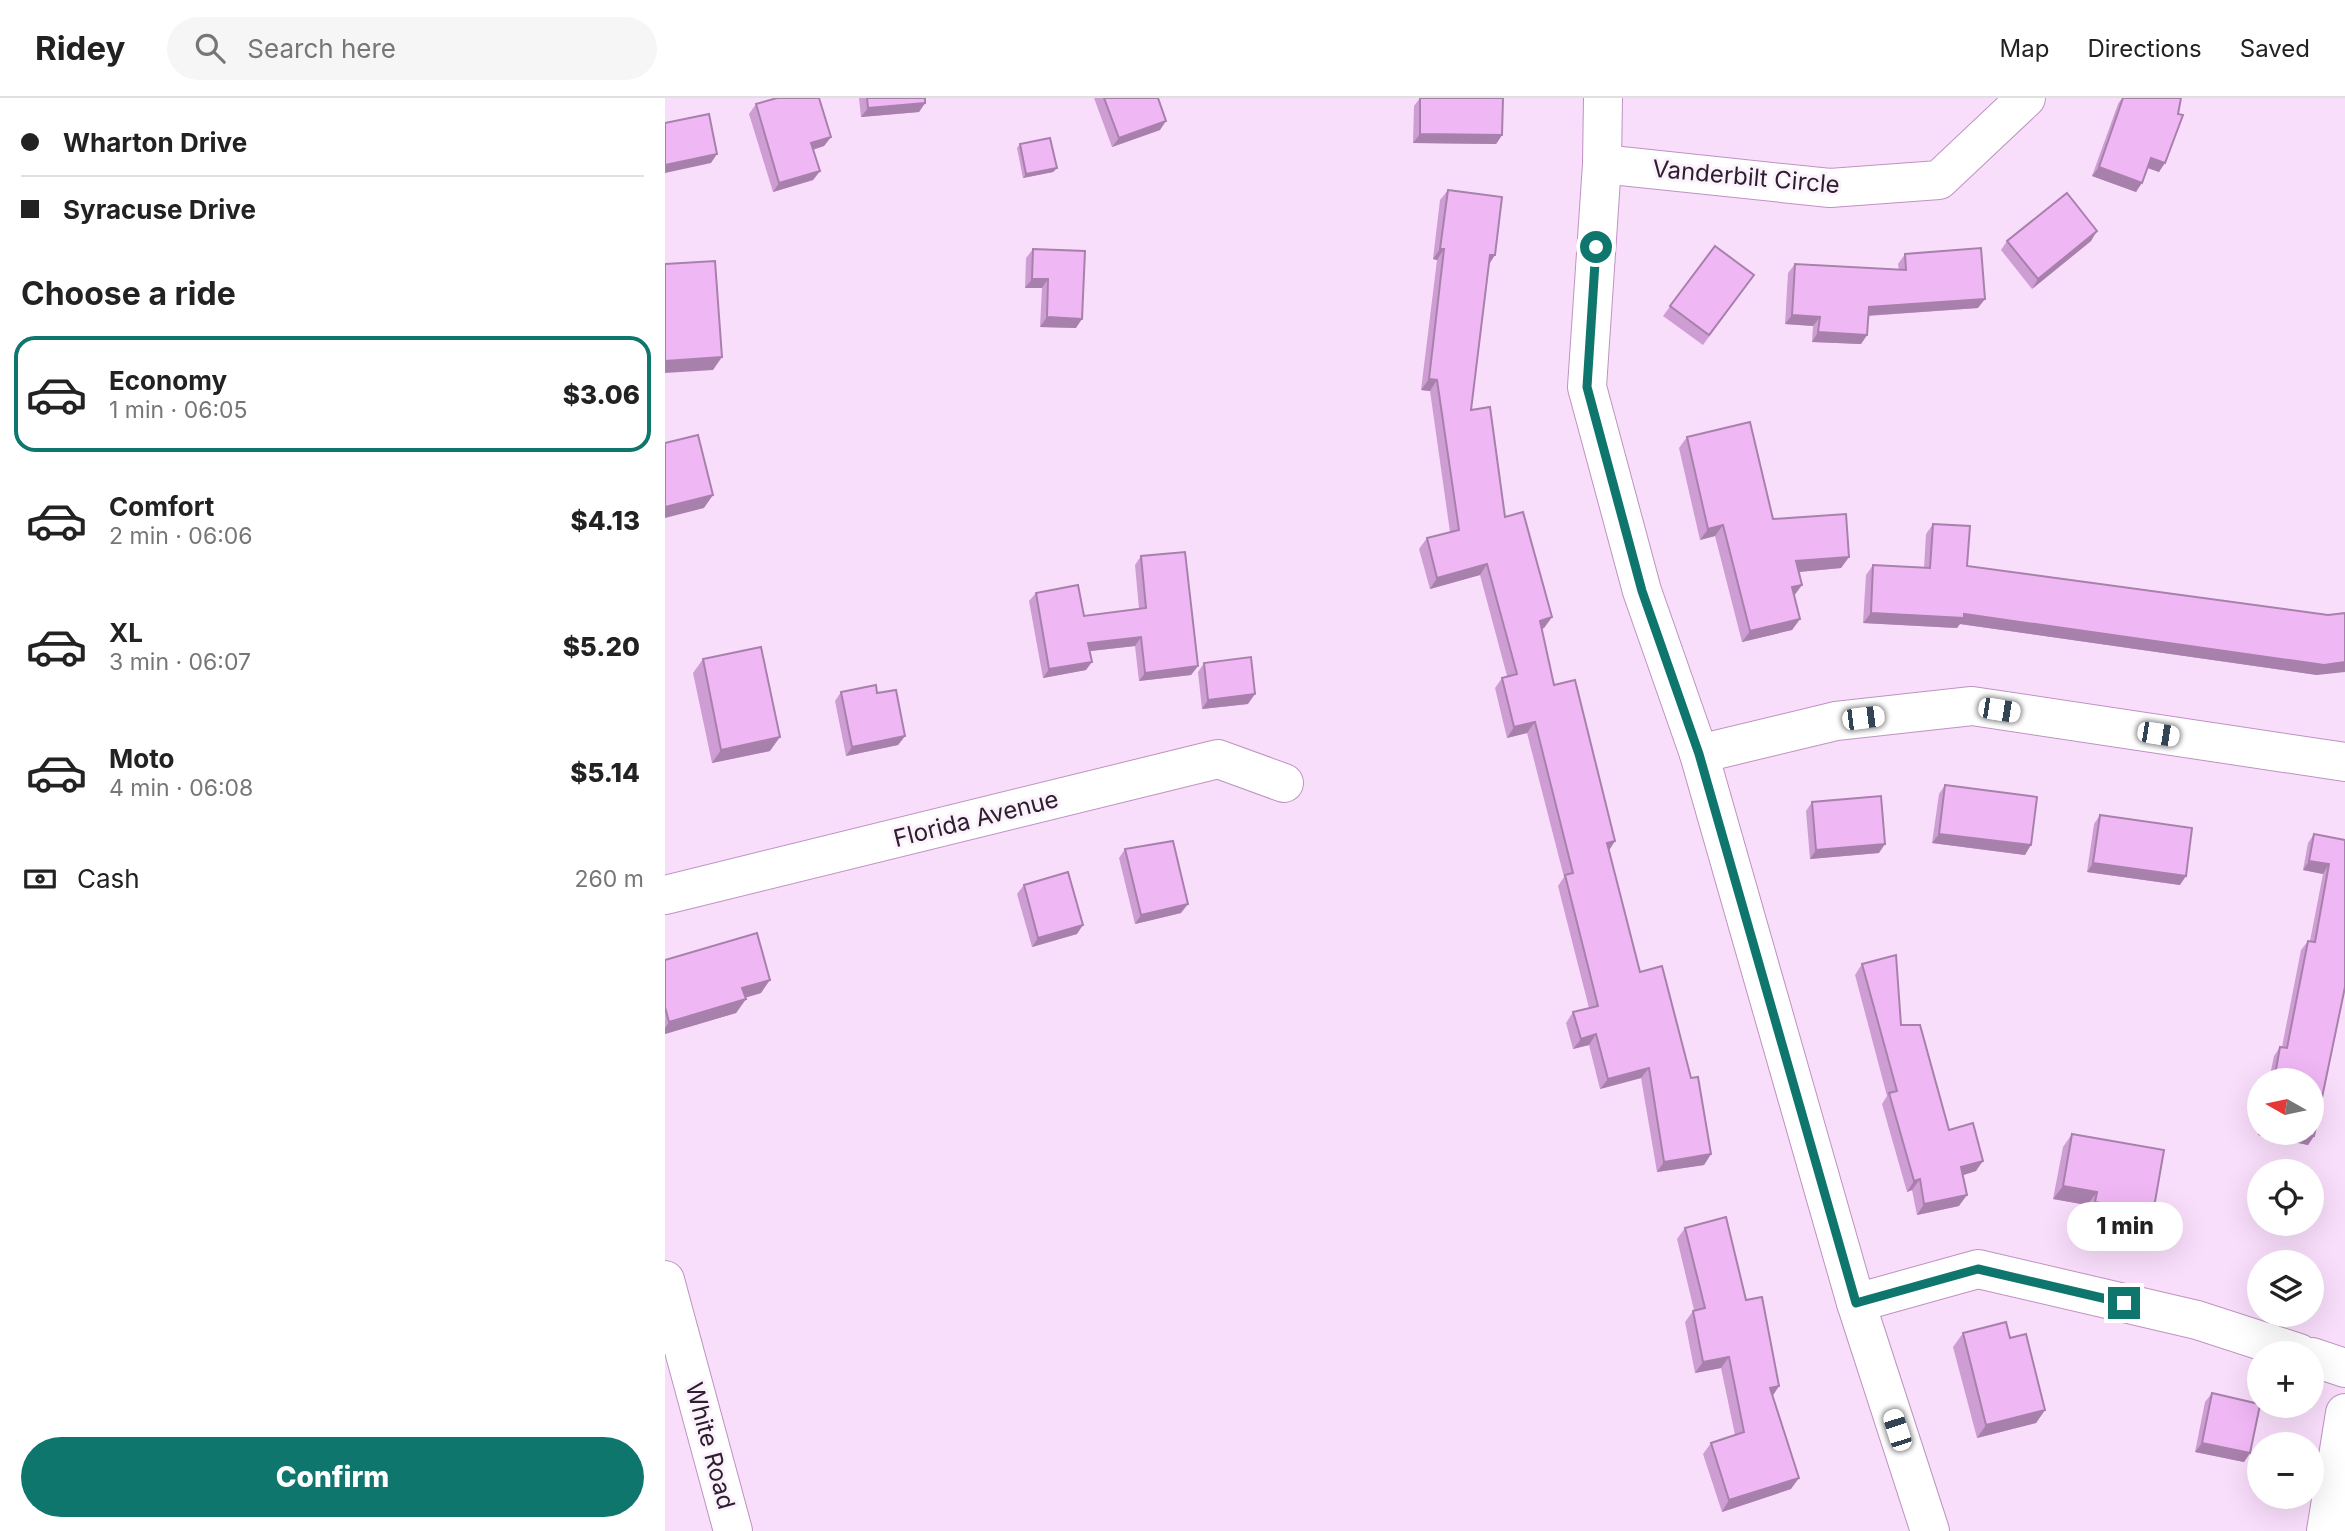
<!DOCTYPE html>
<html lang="en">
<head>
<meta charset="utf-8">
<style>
	body { margin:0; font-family:Inter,sans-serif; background:#f6f6f6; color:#222; height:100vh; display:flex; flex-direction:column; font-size:26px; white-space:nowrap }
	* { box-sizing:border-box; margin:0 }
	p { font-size:23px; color:#767676 }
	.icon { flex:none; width:38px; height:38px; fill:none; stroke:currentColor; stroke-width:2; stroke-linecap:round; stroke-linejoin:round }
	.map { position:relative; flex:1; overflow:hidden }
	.sheet { display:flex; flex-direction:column; background:#fff; width:665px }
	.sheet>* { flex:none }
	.banner { display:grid; align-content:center; height:154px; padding:0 21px; background:#fff }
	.needle { width:46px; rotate:279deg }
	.fabs { position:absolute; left:1582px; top:970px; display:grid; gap:14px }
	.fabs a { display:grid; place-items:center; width:77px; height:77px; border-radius:50%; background:#fff; box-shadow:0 7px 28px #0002; font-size:35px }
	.end { position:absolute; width:32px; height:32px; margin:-16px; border:9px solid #0f766e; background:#fff; box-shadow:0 0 0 4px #fff }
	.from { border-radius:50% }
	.bubble { position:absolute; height:49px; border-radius:24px; background:#fff; box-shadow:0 7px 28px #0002; font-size:23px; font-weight:800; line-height:49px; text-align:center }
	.car { position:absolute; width:21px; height:42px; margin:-21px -10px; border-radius:9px; box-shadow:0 0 5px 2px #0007; background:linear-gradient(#fff 24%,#345 0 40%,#fff 0 76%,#345 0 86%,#fff 0) }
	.banner b { display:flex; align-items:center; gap:24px; height:66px; font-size:26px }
	.banner b+b { border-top:2px solid #e0e0e0 }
	.banner i { width:18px; height:18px; background:#222 }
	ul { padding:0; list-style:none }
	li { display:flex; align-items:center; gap:21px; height:116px; margin:0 14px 10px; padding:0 7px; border:4px solid transparent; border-radius:21px }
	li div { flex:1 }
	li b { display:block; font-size:26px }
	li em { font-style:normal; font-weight:800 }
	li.selected { border-color:#0f766e }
	li>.icon { width:63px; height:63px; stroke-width:1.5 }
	h2 { padding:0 21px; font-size:32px; line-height:84px }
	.pay { display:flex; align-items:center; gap:18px; height:77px; padding:0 21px; font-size:26px }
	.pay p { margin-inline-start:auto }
	.action { display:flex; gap:14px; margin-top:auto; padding:14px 21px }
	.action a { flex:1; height:80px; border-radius:42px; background:#0f766e; color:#fff; font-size:28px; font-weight:800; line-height:80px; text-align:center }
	header { display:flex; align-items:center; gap:42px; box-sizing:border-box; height:98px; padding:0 35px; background:#fff; border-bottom:2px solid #e0e0e0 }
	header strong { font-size:33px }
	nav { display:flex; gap:38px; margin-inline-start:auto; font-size:24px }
	.search { width:490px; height:63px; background:#f6f6f6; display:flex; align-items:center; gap:18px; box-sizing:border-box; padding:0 24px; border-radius:38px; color:#767676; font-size:26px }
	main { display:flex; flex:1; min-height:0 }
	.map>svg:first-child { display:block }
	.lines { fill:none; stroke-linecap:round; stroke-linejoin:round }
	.minor-casing { stroke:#bd93c0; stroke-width:40 }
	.minor { stroke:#fff; stroke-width:38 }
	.wall { fill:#ce9dd3 }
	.shaded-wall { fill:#a880ac }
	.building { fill:#f0b7f5; stroke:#a880ac; stroke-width:2 }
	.route { stroke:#0f766e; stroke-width:9 }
	.labels { text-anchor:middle; stroke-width:6; stroke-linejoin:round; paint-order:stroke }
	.street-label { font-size:24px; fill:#2d1d2e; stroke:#fbf2fc }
</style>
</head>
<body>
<header>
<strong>Ridey</strong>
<div class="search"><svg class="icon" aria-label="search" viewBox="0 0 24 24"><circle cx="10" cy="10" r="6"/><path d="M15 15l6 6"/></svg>Search here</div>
<nav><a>Map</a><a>Directions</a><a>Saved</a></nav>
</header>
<main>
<section class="sheet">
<div class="banner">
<b><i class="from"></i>Wharton Drive</b>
<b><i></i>Syracuse Drive</b>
</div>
<h2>Choose a ride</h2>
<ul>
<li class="selected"><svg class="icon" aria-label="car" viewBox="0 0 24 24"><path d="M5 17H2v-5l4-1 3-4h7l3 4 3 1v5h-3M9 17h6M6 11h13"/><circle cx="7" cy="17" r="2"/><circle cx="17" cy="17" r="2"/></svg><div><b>Economy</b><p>1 min · 06:05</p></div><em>$3.06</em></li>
<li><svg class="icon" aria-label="car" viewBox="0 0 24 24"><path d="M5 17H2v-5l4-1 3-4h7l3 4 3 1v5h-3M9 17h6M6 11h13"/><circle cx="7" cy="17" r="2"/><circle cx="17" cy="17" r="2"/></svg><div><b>Comfort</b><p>2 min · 06:06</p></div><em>$4.13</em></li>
<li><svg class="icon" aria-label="car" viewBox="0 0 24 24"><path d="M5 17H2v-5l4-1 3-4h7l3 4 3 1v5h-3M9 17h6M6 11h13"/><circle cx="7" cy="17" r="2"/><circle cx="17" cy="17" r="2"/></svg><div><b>XL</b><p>3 min · 06:07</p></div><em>$5.20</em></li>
<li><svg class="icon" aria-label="car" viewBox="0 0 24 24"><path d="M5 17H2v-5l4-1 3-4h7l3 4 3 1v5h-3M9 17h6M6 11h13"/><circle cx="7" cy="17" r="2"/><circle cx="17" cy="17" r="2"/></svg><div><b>Moto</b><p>4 min · 06:08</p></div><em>$5.14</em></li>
</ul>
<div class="pay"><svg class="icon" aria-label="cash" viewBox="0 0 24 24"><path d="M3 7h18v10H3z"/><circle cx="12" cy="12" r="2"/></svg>Cash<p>260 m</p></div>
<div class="action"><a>Confirm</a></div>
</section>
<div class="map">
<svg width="1680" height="1433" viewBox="0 0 1680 1433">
	<rect width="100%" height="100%" fill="#f9defb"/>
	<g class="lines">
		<defs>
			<g id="minor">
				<polyline points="938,0 937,66 922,289 977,493 1034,656 1191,1205 1265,1433"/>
				<polyline points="937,66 1165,90 1274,82 1361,0"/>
				<polyline points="1034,656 1171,623 1307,608 1680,664"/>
				<polyline points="0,797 553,661 619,685"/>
				<polyline points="0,1182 68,1433"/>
				<polyline points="1191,1205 1313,1171 1532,1222 1634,1255"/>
				<polyline points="1647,1259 1680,1270"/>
				<polyline points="1661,1433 1680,1315"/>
			</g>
		</defs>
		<use href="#minor" class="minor-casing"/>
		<use href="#minor" class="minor"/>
	</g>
	<g class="wall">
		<polygon points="194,0 260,0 260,5 254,14 196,19"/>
		<polygon points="429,0 493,0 495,32 447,49"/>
		<polygon points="755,0 838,0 837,37 831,46 748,45 749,8"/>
		<polygon points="1457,0 1516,0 1494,74 1483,70 1471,94 1427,78 1453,6"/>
		<polygon points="91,6 166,39 159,48 148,52 155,73 148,82 108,94 84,16"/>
		<polygon points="355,46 392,70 388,74 358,80 352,50"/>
		<polygon points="783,92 823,167 806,312 840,419 887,519 879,530 877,531 889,587 950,743 944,752 975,874 1046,1056 1039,1067 992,1074 976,980 935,991 924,947 908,951 901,925 908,914 924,910 893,788 899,779 862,635 842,640 830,590 837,580 842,578 815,477 765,491 754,451 762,440 785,434 765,293 756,292 772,162 768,161 775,102"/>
		<polygon points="1342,143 1426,143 1367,191 1336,152"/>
		<polygon points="1050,148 1089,177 1038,247 998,218"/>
		<polygon points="368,151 411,230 375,229 377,190 360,190 361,160"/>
		<polygon points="1240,156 1313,210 1203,218 1202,237 1196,246 1147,244 1148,228 1120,226 1123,175 1130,166 1234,172 1233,166"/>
		<polygon points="1022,339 1108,421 1184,459 1176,470 1133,474 1129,497 1135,521 1127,532 1077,544 1050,438 1035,442 1014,350"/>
		<polygon points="1268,426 1302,468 1663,517 1652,577 1295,526 1292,530 1198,525 1201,477 1208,467 1259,470 1261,436"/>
		<polygon points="476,458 533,568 526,577 474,583 470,548 425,553 421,572 378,580 364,503 371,495 419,518 474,511 470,467"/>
		<polygon points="38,561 105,653 47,665 28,575"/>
		<polygon points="539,565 583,606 537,611 533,574"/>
		<polygon points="176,594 212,595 240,638 233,647 181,658 170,603"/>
		<polygon points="1280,687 1360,757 1267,745 1274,696"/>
		<polygon points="1147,704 1214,755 1145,761 1141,713"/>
		<polygon points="1435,717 1515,787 1422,774 1429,726"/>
		<polygon points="1649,736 1680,742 1649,1038 1643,1047 1593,1037 1594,1031 1594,1034 1647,1034 1647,982 1604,982 1609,958 1615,949 1617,949 1636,852 1643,843 1645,843 1658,776 1638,772 1643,745"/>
		<polygon points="460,751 516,815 470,826 454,760"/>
		<polygon points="359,787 412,836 367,849 352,796"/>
		<polygon points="0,862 96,895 80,900 81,901 71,915 0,936"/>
		<polygon points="1197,866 1236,927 1284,1032 1311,1073 1298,1077 1294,1108 1252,1117 1247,1092 1242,1094 1217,1006 1222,998 1190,877"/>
		<polygon points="1407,1036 1488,1115 1478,1129 1421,1118 1422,1107 1388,1101 1398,1049"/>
		<polygon points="1020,1130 1081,1202 1114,1288 1107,1298 1126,1391 1057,1414 1038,1356 1046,1345 1070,1337 1056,1270 1030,1275 1020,1224 1028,1213 1029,1212 1012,1141"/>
		<polygon points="1298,1235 1345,1240 1380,1312 1371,1325 1312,1340 1288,1249"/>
		<polygon points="1547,1295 1585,1355 1579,1364 1530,1354 1540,1304"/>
	</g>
	<g class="shaded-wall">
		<polygon points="260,5 254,14 196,19 203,10"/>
		<polygon points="501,23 495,32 447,49 454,40"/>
		<polygon points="755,36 837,37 831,46 748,45"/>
		<polygon points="166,39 159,48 140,54 146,45"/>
		<polygon points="52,56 46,65 0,75 0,67"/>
		<polygon points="1486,60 1500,65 1494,74 1480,69"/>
		<polygon points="1434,69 1477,85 1471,94 1427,78"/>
		<polygon points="392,70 388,74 358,80 361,76"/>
		<polygon points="155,73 148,82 108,94 114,85"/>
		<polygon points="1432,133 1426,143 1367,191 1373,181"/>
		<polygon points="775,151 779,151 772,162 768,161"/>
		<polygon points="825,157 830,157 823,168"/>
		<polygon points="367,181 383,181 377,190 360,190"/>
		<polygon points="1320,201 1313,210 1197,218 1204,209"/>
		<polygon points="1127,217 1155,219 1148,228 1120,226"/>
		<polygon points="382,219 417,221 411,230 375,229"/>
		<polygon points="1153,234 1202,237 1196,246 1147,244"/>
		<polygon points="57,259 48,272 0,275 0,263"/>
		<polygon points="764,281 772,282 765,293 756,292"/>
		<polygon points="48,397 39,410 0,420 0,409"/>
		<polygon points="1058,427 1050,438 1035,442 1043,431"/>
		<polygon points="1184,459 1176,470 1123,475 1131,463"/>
		<polygon points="822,466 815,477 765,491 772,480"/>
		<polygon points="1137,487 1129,498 1127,489"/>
		<polygon points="1206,515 1299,516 1680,564 1680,574 1652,577 1295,526 1292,530 1198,525"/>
		<polygon points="887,519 879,530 867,533 875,523"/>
		<polygon points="1135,521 1127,532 1077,544 1085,533"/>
		<polygon points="476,539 470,548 417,554 423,545"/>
		<polygon points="427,564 421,572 378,580 384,571"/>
		<polygon points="533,568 526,577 474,583 480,575"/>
		<polygon points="590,596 583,606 537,611 543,602"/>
		<polygon points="870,624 862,635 842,640 849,629"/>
		<polygon points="240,638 233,647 181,658 187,649"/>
		<polygon points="115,639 105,653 47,665 56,652"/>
		<polygon points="1274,736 1366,747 1360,757 1267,745"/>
		<polygon points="950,743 943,754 942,745"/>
		<polygon points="1220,746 1214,755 1145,761 1151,752"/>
		<polygon points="1644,763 1664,766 1658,776 1638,772"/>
		<polygon points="1428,765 1521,778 1515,787 1422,774"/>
		<polygon points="523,806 516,815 470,826 476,817"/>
		<polygon points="418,827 412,836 367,849 373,840"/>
		<polygon points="105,882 96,895 68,903 77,890"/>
		<polygon points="81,901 71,915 0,936 0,930 4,924"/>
		<polygon points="931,936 924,947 908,951 916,941"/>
		<polygon points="984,970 976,980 935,991 943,981"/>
		<polygon points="1595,1034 1631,1034 1649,1038 1643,1047 1593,1037"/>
		<polygon points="1046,1056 1039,1067 992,1074 999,1064"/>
		<polygon points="1318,1063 1311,1073 1289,1080 1296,1069"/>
		<polygon points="1255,1081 1247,1092 1242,1094 1249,1083"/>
		<polygon points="1398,1088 1432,1094 1422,1107 1388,1101"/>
		<polygon points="1302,1097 1294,1108 1252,1117 1259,1106"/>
		<polygon points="1430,1104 1488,1115 1478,1129 1421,1118"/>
		<polygon points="1064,1259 1056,1270 1030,1275 1038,1264"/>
		<polygon points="1114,1288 1107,1299 1105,1290"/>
		<polygon points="1380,1312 1371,1325 1312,1340 1321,1327"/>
		<polygon points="1537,1345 1585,1355 1579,1364 1530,1354"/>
		<polygon points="1134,1380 1126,1391 1057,1414 1064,1402"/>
	</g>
	<g class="building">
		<polygon points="112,0 154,0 166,39 146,45 155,73 114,85 91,6"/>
		<polygon points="202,0 260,0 260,5 203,10"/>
		<polygon points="439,0 493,0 501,23 454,40"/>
		<polygon points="755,0 838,0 837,37 755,36"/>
		<polygon points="1458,0 1516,0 1513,16 1518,17 1500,65 1486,60 1477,85 1434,69"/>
		<polygon points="44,16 52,56 0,67 0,25"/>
		<polygon points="385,40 392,70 361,76 355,46"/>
		<polygon points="783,92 837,99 830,157 825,157 806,312 825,309 840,419 858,414 887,519 875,523 889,587 910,582 950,743 942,745 975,874 997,868 1026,980 1033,979 1046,1056 999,1064 984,970 943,981 931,936 916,941 908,914 933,908 900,777 908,775 870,624 849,629 837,580 852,576 822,466 772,480 762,440 794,432 772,282 764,281 779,151 775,151"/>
		<polygon points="1402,95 1432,133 1373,181 1342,143"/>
		<polygon points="1050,148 1089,177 1044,237 1005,208"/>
		<polygon points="1316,150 1320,201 1204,209 1202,237 1153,234 1155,219 1127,217 1130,166 1241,172 1240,156"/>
		<polygon points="368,151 420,153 417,221 382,219 383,181 367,181"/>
		<polygon points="50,163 57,259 0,263 0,166"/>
		<polygon points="1085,324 1108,421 1181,416 1184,459 1131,463 1137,487 1127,489 1135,521 1085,533 1058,427 1043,431 1022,339"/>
		<polygon points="33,337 48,397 0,409 0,345"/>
		<polygon points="1268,426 1305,428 1302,468 1663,517 1680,515 1680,564 1659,567 1299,516 1299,520 1206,515 1208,467 1265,470"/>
		<polygon points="520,454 533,568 480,575 476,539 423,545 427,564 384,571 371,495 413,487 419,518 481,510 476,458"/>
		<polygon points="96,549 115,639 56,652 38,561"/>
		<polygon points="586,559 590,596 543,602 539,565"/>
		<polygon points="211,587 212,595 231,592 240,638 187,649 176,594"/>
		<polygon points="1280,687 1372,699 1366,747 1274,736"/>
		<polygon points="1216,698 1220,746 1151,752 1147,704"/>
		<polygon points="1435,717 1527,730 1521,778 1428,765"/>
		<polygon points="1649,736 1680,742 1680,889 1649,1038 1631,1034 1647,1034 1647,982 1609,982 1615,949 1622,950 1643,843 1650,844 1664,766 1644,763"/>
		<polygon points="508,743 523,806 476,817 460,751"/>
		<polygon points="403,774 418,827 373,840 359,787"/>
		<polygon points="92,835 105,882 77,890 81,901 4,924 0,909 0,862"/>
		<polygon points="1231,857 1236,927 1255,927 1284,1032 1308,1025 1318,1063 1296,1069 1302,1097 1259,1106 1255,1081 1249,1083 1224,995 1232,993 1197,866"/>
		<polygon points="1407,1036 1499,1052 1488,1115 1430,1104 1432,1094 1398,1088"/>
		<polygon points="1061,1119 1081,1202 1097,1199 1114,1288 1105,1290 1134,1380 1064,1402 1046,1345 1079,1334 1064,1259 1038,1264 1028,1213 1040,1210 1020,1130"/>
		<polygon points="1341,1224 1345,1240 1361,1236 1380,1312 1321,1327 1298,1235"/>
		<polygon points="1547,1295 1594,1306 1595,1307 1585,1355 1537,1345"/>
	</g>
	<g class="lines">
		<polyline class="route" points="931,149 922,289 977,493 1034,656 1191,1205 1313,1171 1459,1205"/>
	</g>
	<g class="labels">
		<g class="street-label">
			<text transform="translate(1081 79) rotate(5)" y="8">Vanderbilt Circle</text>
			<text transform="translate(311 721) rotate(-14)" y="8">Florida Avenue</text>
			<text transform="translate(45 1348) rotate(75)" y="8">White Road</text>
		</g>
	</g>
</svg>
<div class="fabs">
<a><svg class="needle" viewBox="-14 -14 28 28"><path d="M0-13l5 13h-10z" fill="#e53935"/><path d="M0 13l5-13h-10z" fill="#767676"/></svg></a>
<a><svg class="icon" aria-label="locate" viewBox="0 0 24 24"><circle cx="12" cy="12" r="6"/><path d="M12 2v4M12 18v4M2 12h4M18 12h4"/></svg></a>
<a><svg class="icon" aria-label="layers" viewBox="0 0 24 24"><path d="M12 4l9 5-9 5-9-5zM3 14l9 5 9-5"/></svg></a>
<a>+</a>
<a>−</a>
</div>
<i class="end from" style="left:931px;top:149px"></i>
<i class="end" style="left:1459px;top:1205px"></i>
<div class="bubble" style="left:1402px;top:1104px;width:116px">1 min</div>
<i class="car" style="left:1334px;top:612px;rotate:99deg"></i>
<i class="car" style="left:1198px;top:620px;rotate:83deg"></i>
<i class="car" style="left:1493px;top:636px;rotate:99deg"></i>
<i class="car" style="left:1232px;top:1332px;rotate:342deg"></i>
</div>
</main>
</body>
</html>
